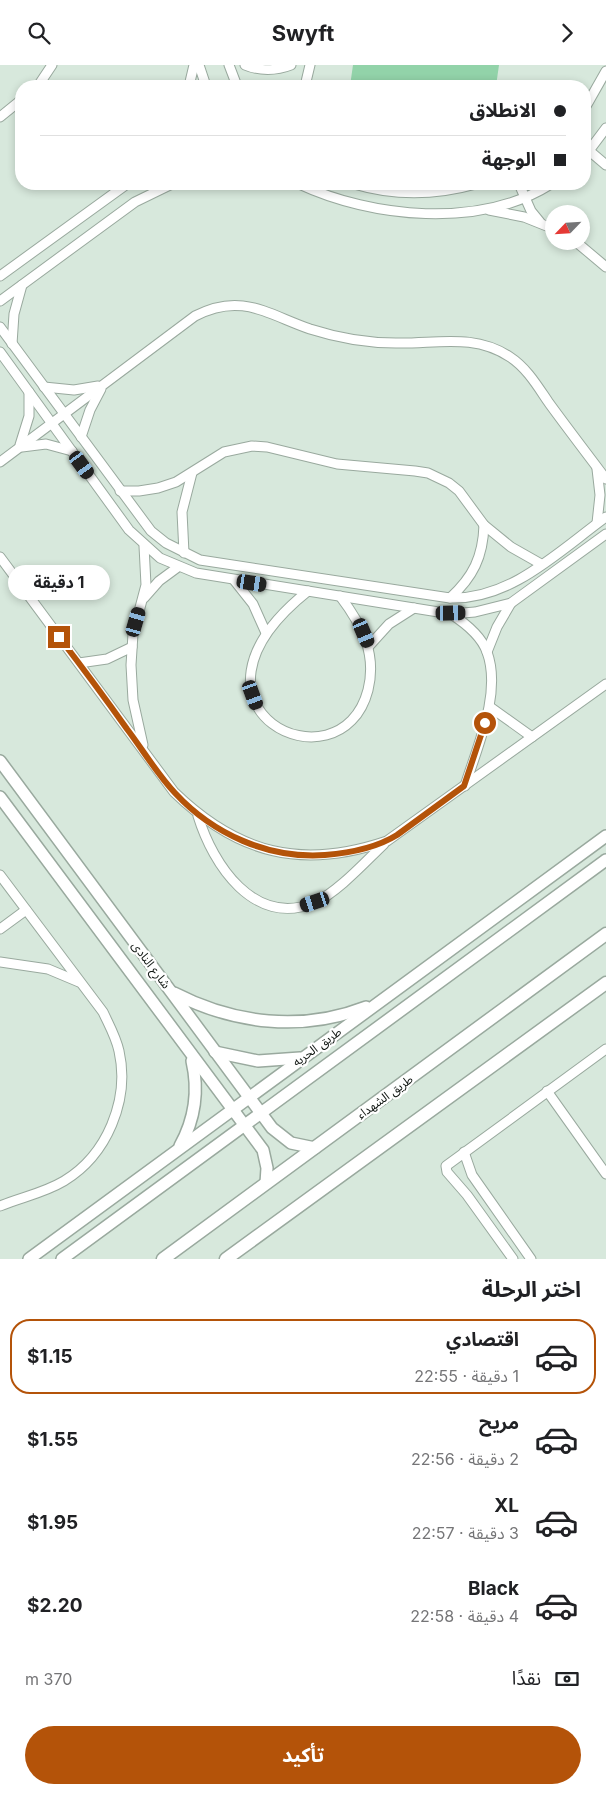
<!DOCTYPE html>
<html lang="ar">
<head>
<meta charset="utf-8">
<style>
	body { margin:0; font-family:Inter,"Noto Sans Arabic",sans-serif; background:#f6f6f6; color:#202124; direction:rtl; height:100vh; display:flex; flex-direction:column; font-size:19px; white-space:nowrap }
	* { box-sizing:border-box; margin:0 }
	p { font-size:16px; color:#757577 }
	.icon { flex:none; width:28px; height:28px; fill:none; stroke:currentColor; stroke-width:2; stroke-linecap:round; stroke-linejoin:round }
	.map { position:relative; height:1194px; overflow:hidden; direction:ltr }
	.drawer { display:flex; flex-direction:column; background:#fff; flex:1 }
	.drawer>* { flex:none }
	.hud { position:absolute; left:15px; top:15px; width:576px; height:110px; border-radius:20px; box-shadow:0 2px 8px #0003; direction:rtl; display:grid; align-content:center; height:110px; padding:0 25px; background:#fff }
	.needle { width:32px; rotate:245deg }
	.tools { position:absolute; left:545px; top:140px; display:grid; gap:10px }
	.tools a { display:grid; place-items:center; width:45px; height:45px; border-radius:50%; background:#fff; box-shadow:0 2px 8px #0003; font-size:25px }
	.end { position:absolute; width:22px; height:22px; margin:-11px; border:6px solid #b45309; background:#fff; box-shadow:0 0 0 2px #fff }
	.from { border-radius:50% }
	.bubble { position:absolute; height:35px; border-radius:18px; background:#fff; box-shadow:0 2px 8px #0003; font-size:16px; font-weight:700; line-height:35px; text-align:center; direction:rtl }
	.car { position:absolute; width:15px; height:30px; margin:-15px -8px; border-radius:6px; box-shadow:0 0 4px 1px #0007; background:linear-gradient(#222 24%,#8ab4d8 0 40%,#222 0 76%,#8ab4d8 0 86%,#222 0) }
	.hud b { display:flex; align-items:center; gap:18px; height:48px; font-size:19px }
	.hud b+b { border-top:1px solid #e0e0e0 }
	.hud i { width:12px; height:12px; background:#202124 }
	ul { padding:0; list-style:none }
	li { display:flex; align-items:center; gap:15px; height:75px; margin:0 10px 8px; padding:0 15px; border:2px solid transparent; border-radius:20px }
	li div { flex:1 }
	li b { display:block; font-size:19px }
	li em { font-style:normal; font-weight:700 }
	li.selected { border-color:#b45309 }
	li>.icon { width:45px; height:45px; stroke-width:1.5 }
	h2 { padding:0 25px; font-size:22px; line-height:60px }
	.pay { display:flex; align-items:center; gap:12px; height:55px; padding:0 25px; font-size:19px }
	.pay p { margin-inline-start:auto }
	.button { display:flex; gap:10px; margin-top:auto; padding:10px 25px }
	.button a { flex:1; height:58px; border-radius:30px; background:#b45309; color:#fff; font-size:20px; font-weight:700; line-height:58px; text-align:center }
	header { display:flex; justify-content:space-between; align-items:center; height:65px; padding:0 25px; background:#fff; font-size:22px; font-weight:700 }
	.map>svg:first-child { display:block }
	.green { fill:#92d3a9 }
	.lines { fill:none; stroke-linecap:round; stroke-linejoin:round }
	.minor-casing { stroke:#99a99e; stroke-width:11 }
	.tertiary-casing { stroke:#99a99e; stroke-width:14 }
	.secondary-casing { stroke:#99a99e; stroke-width:15 }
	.minor { stroke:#fff; stroke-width:9 }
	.tertiary { stroke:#fff; stroke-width:11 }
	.secondary { stroke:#fff; stroke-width:12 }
	.route { stroke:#b45309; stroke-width:6 }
	.labels { text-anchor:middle; stroke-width:4.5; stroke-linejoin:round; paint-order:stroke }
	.street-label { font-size:12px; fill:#0e1410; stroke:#fff }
</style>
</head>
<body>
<header><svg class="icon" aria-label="forward" viewBox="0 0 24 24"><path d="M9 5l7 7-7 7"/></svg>Swyft<svg class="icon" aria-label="search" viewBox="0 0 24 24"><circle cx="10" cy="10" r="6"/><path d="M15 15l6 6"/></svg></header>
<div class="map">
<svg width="606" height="1194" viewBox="0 0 606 1194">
	<rect width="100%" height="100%" fill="#d7e8dc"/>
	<polygon class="green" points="353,0 499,0 496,21 350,21"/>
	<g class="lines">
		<defs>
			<g id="minor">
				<polyline points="199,0 206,21"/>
				<polyline points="229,0 237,21"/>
				<path d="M245,0C259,6 276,6 291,0"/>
				<polyline points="38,21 52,0"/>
				<polyline points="189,21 194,0"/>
				<polyline points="305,21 310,0"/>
				<polyline points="585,43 606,6"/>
				<polyline points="0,52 21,35"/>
				<polyline points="586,83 606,100"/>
				<polyline points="585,91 606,63"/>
				<path d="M299,119C372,153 480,164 551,119"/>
				<path d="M354,119C394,131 437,130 476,119"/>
				<polyline points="519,119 531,146 540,157"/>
				<polyline points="489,145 524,152 554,164"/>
				<polyline points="575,176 606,202"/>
				<polyline points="0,211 127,119"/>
				<polyline points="0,236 135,137 172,119"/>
				<path d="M0,262L151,466L166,478L200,495L450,533C511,535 559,486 606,452"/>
				<polyline points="12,279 14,249 22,220"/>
				<polyline points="0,287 129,465 160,493 196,508 451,549 475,547 511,538 606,469"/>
				<polyline points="44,322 74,325 98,321"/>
				<polyline points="81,372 90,345 101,324"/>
				<polyline points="20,380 29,351 29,327"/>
				<polyline points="22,382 46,379 72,386"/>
				<path d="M0,397L195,251C241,227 267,249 310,264C338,273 367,278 396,278C436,279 474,268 510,292C527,303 538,322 549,338C568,364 587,389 606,414"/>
				<polyline points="597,404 600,430 597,458"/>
				<polyline points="120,426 139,426 158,423 176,417 224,387 252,381 267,382 337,399 415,406 428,408 449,418 459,426 484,460 511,482 541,499"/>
				<polyline points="184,488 182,447 192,408"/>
				<path d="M0,492L174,727C238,789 302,805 387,776L606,619"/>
				<polyline points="234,515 253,539 266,568"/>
				<path d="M308,526C160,644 341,729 368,625C377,589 362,560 340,531"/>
				<polyline points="144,533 159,516 178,502"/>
				<path d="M450,533C473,512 483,492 484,460"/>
				<path d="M451,549C465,558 481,570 487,587C502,628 477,682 465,721"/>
				<polyline points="369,581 389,559 414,543"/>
				<polyline points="487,587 497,562 511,538"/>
				<polyline points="79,598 107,594 132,582"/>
				<polyline points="490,642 532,672"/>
				<polyline points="143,680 133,635 131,600 133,569 146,520 144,481"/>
				<path d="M198,751C213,800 254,862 314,838C338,827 365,797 384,779"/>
				<path d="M0,810L103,947C109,960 116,972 119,986C130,1035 107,1090 64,1116C44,1128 22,1132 0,1141"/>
				<polyline points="0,864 26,845"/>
				<polyline points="0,897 48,904 79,917"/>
				<polyline points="547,1026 606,1109"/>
				<polyline points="464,1087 472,1110 531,1194"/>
				<polyline points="513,1194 467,1130 447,1107 446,1101 606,984"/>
			</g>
			<g id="tertiary">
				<polyline points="0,696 272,1063 291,1078 315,1083"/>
				<polyline points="0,732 263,1085 267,1103 266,1118"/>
				<path d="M174,928C234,959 302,967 366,942"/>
				<polyline points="215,987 258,996 300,993"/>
				<path d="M180,1081C195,1054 199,1026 192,996"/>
				<polyline points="29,1194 606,771"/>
				<polyline points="62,1194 606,795"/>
			</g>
			<g id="secondary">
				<polyline points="163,1194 606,869"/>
				<polyline points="226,1194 606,918"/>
			</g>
		</defs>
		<use href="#minor" class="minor-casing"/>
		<use href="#tertiary" class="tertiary-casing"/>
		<use href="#secondary" class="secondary-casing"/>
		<use href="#minor" class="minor"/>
		<use href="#tertiary" class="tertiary"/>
		<use href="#secondary" class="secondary"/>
	</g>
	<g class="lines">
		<path class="route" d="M59,572C82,602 105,633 127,664C143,685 157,709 175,728C213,769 268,794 325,790C350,788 376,783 397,770L464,721L485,658"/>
	</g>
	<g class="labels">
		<g class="street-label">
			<text transform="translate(151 900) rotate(53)" y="4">شارع النادى</text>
			<text transform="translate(317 982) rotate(-36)" y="4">طريق الحريه</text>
			<text transform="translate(385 1032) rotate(-36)" y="4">طريق الشهداء</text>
		</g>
	</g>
</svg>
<div class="tools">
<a><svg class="needle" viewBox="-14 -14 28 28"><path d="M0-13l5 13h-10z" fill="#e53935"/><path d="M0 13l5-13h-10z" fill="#757577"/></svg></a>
</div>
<i class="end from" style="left:485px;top:658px"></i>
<i class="end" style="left:59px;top:572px"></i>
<div class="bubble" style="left:8px;top:500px;width:102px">1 دقيقة</div>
<i class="car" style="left:82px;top:400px;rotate:144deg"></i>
<i class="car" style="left:252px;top:518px;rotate:99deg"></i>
<i class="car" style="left:451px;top:548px;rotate:89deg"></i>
<i class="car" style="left:136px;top:557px;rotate:16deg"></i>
<i class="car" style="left:364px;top:568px;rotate:157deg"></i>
<i class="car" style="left:253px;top:630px;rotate:160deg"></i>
<i class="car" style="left:315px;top:837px;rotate:252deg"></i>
<div class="hud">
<b><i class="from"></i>الانطلاق</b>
<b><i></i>الوجهة</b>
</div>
</div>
<section class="drawer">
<h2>اختر الرحلة</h2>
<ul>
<li class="selected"><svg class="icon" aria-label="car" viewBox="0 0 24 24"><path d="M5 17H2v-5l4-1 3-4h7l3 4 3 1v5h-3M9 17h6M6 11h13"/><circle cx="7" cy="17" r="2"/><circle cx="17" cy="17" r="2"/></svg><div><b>اقتصادي</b><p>1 دقيقة · 22:55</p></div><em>$1.15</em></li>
<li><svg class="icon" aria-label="car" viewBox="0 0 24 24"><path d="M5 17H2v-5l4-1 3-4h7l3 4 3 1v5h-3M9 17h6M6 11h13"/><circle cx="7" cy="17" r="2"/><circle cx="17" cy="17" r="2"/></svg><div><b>مريح</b><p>2 دقيقة · 22:56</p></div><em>$1.55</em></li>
<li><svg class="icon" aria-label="car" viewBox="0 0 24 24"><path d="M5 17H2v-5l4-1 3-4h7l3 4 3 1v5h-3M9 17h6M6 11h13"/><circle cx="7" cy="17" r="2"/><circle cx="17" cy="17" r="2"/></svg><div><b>XL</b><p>3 دقيقة · 22:57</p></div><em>$1.95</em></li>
<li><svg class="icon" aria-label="car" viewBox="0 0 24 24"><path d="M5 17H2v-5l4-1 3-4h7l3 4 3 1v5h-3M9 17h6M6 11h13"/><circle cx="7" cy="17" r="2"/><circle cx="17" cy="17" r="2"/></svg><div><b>Black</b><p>4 دقيقة · 22:58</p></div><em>$2.20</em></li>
</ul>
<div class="pay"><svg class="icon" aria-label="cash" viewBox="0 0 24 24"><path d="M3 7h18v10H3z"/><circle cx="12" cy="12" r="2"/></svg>نقدًا<p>370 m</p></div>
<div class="button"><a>تأكيد</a></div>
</section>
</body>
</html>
